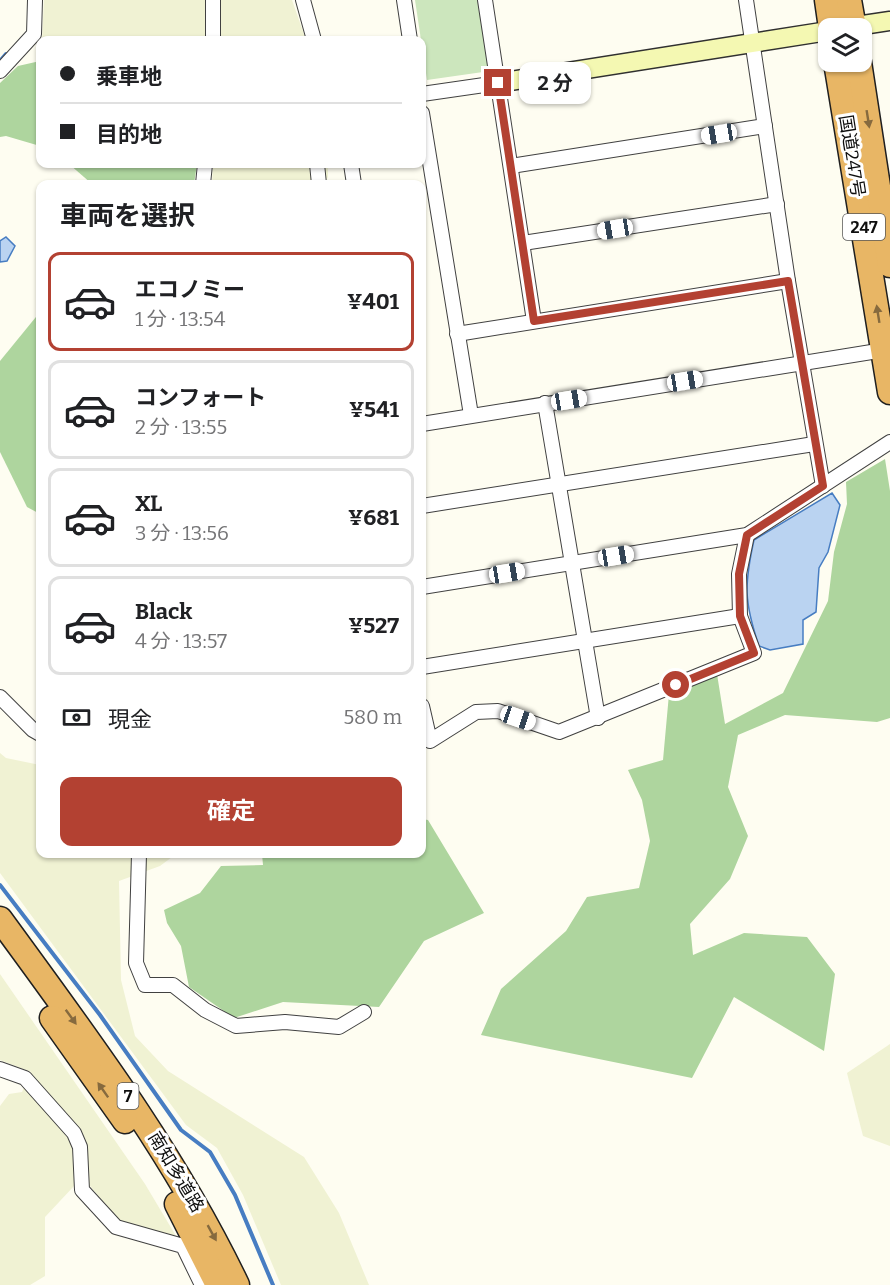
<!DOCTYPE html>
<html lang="ja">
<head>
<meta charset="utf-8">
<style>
	body { margin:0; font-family:Bitter,"Noto Sans JP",serif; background:#f2f2f2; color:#202124; height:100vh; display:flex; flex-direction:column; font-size:22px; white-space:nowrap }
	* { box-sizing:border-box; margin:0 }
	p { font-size:20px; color:#757577 }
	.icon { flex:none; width:33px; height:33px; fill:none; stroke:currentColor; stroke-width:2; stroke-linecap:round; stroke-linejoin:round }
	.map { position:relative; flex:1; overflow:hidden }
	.panel { position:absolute; left:36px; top:180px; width:390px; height:678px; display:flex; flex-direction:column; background:#fff; border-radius:12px; box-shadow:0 2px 4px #0004 }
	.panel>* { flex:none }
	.hud { position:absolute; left:36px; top:36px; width:390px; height:132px; border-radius:12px; box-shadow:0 2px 4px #0004; display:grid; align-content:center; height:132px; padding:0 24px; background:#fff }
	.tools { position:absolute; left:818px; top:18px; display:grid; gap:12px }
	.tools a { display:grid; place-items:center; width:54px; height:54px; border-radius:12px; background:#fff; box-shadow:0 2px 4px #0004; font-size:30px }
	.end { position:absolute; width:27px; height:27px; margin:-14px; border:8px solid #b34132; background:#fff; box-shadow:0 0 0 3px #fff }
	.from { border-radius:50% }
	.bubble { position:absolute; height:42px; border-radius:12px; background:#fff; box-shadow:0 2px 4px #0004; font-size:20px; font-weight:700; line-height:42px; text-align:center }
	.car { position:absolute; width:18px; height:36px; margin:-18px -9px; border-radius:8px; box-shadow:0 0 4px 2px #0007; background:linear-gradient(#fff 24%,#345 0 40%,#fff 0 76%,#345 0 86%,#fff 0) }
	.hud b { display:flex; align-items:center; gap:21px; height:57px; font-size:22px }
	.hud b+b { border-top:2px solid #e0e0e0 }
	.hud i { width:15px; height:15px; background:#202124 }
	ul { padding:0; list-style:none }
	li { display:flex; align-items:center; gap:18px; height:99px; margin:0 12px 9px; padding:0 12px; border:3px solid #e0e0e0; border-radius:12px }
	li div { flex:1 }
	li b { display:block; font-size:22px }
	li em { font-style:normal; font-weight:700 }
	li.current { border-color:#b34132 }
	li>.icon { width:54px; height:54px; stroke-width:1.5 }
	h2 { padding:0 24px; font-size:27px; line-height:72px }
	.pay { display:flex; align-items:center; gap:15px; height:66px; padding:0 24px; font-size:22px }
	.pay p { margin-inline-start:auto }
	.action { display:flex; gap:12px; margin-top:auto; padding:12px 24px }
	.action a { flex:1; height:69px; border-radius:12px; background:#b34132; color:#fff; font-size:24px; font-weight:700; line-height:69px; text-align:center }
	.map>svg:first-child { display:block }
	.farmland { fill:#f0f2d3 }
	.green { fill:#cce6bd }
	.forest { fill:#aed59e }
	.water { fill:#bad3f1; stroke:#477dc2; stroke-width:1.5 }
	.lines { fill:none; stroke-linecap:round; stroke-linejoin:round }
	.stream { stroke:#477dc2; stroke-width:4 }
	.street-casing { stroke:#414141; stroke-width:16 }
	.secondary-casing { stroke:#303030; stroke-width:21 }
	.highway-casing { stroke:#1f1f1f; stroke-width:27 }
	.street { stroke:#fff; stroke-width:14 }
	.secondary { stroke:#f4f8b2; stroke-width:18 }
	.highway { stroke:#e8b665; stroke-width:24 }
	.oneway { fill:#866a3e }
	.route { stroke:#b34132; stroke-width:8 }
	.labels { text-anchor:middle; stroke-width:6; stroke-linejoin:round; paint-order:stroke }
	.shield { fill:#fff; stroke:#565656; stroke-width:1.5 }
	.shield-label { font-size:16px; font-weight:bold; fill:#0e0e0e }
	.street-label { font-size:18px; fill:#0e0e0e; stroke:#fff }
</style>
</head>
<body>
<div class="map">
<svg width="890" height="1285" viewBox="0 0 890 1285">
	<rect width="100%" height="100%" fill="#fefdf1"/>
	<g class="farmland">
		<polygon points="44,0 292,0 306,40 42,40"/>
		<polygon points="213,164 328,164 328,177 323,184 212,184"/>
		<polygon points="0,753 6,758 40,765 40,854 176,854 160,866 119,881 121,980 135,1036 168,1071 304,1157 339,1213 369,1285 281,1285 243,1195 217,1148 186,1125 0,873"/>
		<polygon points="0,974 145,1184 176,1236 120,1222 90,1186 74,1186 45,1217 45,1276 30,1285 0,1285 0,1106 9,1094 22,1092 31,1072 0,1060"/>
		<polygon points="890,1044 890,1146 863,1136 847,1073"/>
	</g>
	<polygon class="green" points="415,0 480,0 490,71 427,80"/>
	<g class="forest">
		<polygon points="40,61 40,146 6,136 0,137 0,83 18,66"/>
		<polygon points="69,164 197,164 194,184 92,184"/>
		<polygon points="40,312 40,514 27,507 0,452 0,361"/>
		<polygon points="885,459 890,491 890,718 877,722 785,715 738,735 728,787 748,836 730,879 690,924 693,955 744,933 807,937 835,974 824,1051 734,997 692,1078 481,1035 501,989 566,931 587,897 639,888 650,841 642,800 628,770 663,760 669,694 717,674 725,724 783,693 828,601 834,552 847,504 846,482"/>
		<polygon points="422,819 428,820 484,913 424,941 379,1007 283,1002 234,1018 189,987 181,946 167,923 164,910 200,893 221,866 263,865 262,854 422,854"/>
	</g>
	<g class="water">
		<polygon points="6,237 15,246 7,261 0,262 0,241"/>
		<path d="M832,493L840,505L828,552L819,568L816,612L803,620V644L770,650L759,646C744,602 744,585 754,540Z"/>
	</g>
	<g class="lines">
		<g class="stream">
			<polyline points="0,61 6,54"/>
			<polyline points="0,885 100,1015 181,1130 210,1152 235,1195 273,1285"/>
		</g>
		<defs>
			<g id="street">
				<polyline points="303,0 314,40"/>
				<polyline points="404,0 410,40"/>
				<polyline points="485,0 534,321"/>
				<polyline points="746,0 788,281 823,486"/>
				<polyline points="213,40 213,0"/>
				<polyline points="0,71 34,34 35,0"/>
				<polyline points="422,94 498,83"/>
				<polyline points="422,113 471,415"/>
				<polyline points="317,164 319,184"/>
				<polyline points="351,164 354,184"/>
				<polyline points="511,166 765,126"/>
				<polyline points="203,184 205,164"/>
				<polyline points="523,243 777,204"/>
				<polyline points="457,334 788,281"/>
				<polyline points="545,403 598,718"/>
				<polyline points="422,424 884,350"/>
				<polyline points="422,506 814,444"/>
				<polyline points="422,587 747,535 890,442"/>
				<polyline points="422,667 740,616"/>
				<polyline points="0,697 33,730 40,734"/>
				<polyline points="422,706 430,741 476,712 498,711 559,732 754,653 740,616 739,574 747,535"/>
				<polyline points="139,854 136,963 145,985 173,985 205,1010 236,1026 285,1022 339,1027 364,1012"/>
				<polyline points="0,1069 25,1078 74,1133 80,1147 82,1190 116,1227 183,1246 202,1285"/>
			</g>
			<g id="secondary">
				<polyline points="843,28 890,21"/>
				<polyline points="498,83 828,31"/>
			</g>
			<g id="highway">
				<polyline points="827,0 831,28"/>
				<polyline points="849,0 854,28"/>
				<polyline points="836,62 890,392"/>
				<polyline points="859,62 890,265"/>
				<path d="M0,919C86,1037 174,1153 237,1285"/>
				<polyline points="52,1018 125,1121"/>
				<polyline points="177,1204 218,1285"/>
			</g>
		</defs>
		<use href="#street" class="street-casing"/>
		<use href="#secondary" class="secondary-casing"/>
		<use href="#highway" class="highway-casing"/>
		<use href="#street" class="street"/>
		<use href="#secondary" class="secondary"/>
		<use href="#highway" class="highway"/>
	</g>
	<defs><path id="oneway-solid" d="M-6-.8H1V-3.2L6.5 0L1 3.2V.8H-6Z" transform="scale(1.5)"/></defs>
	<g class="oneway">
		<use href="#oneway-solid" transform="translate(868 119) rotate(81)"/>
		<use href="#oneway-solid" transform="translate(878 314) rotate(-99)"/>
		<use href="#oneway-solid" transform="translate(71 1017) rotate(54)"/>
		<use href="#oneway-solid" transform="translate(103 1090) rotate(-125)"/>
		<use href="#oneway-solid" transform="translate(212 1233) rotate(61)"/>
	</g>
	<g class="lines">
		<polyline class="route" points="498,83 534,321 788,281 823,486 747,535 739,574 740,616 754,653 676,685"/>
	</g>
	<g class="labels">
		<g class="shield">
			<rect x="843" y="214" width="42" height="26" rx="4.5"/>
			<rect x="117.5" y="1083" width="21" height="26" rx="4.5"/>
		</g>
		<g class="shield-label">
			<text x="864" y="233">247</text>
			<text x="128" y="1102">7</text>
		</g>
		<g class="street-label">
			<text transform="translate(852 156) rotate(81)" y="6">国道247号</text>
			<text transform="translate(176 1172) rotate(59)" y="6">南知多道路</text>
		</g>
	</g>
</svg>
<div class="tools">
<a><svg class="icon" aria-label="layers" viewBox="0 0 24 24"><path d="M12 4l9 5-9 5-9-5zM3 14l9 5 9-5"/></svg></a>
</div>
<i class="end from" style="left:676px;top:685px"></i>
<i class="end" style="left:498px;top:83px"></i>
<div class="bubble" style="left:519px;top:62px;width:72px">2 分</div>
<i class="car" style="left:719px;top:134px;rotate:261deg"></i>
<i class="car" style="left:615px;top:229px;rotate:261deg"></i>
<i class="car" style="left:685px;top:381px;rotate:81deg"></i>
<i class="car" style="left:569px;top:400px;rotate:81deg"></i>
<i class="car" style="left:616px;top:556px;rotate:81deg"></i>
<i class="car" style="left:507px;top:573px;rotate:81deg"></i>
<i class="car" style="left:518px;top:718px;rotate:109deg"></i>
<div class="hud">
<b><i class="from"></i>乗車地</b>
<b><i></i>目的地</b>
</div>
<section class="panel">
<h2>車両を選択</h2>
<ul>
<li class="current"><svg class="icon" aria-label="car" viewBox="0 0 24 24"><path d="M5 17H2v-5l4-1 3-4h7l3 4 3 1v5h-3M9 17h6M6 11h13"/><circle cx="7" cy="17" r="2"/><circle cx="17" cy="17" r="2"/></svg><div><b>エコノミー</b><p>1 分 · 13:54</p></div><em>¥401</em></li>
<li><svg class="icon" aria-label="car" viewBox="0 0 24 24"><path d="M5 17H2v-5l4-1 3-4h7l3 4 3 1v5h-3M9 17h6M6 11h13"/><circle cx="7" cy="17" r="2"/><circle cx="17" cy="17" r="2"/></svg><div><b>コンフォート</b><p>2 分 · 13:55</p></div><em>¥541</em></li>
<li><svg class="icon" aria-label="car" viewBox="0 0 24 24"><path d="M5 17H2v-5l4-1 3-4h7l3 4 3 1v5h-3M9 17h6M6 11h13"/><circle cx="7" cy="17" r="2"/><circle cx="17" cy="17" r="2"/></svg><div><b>XL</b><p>3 分 · 13:56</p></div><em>¥681</em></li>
<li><svg class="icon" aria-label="car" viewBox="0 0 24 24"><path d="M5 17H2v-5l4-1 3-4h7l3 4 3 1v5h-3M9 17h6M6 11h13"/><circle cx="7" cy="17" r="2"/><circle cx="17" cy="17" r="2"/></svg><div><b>Black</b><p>4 分 · 13:57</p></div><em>¥527</em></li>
</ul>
<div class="pay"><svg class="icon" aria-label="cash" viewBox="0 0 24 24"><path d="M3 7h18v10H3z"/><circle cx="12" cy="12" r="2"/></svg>現金<p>580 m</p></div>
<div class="action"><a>確定</a></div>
</section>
</div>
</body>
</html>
